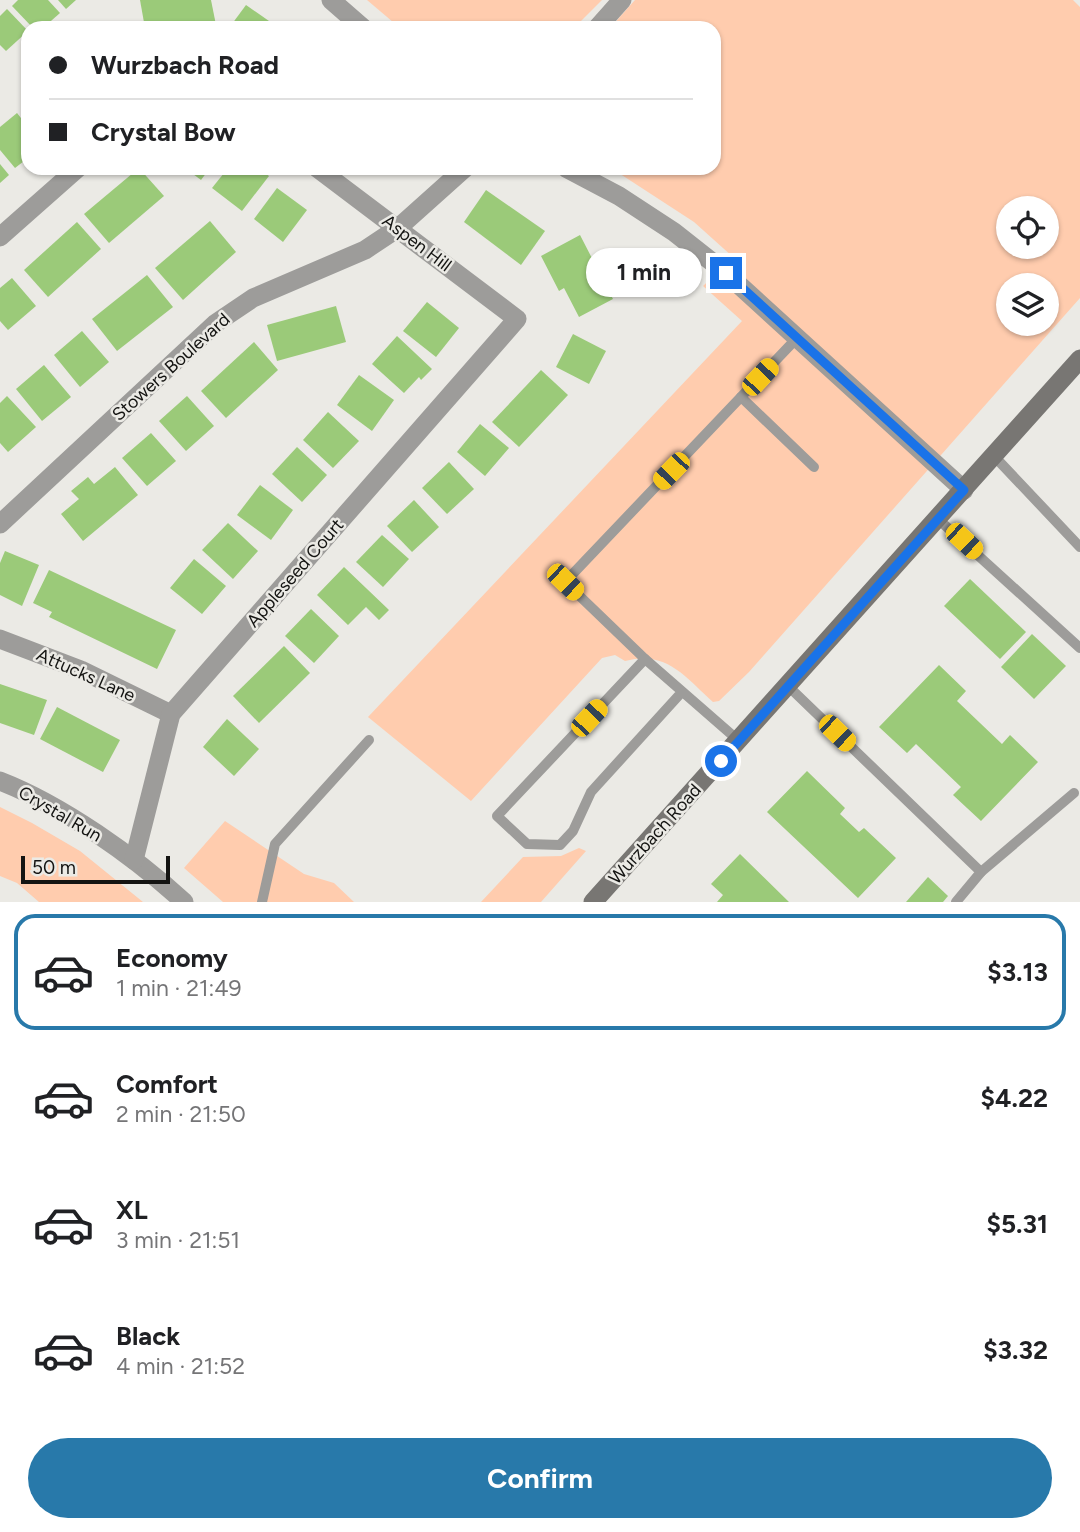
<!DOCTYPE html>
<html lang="en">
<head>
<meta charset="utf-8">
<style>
	body { margin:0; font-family:Figtree,sans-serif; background:#f2f2f2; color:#202124; height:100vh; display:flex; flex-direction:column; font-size:26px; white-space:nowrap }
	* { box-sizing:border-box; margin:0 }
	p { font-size:23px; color:#757577 }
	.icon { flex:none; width:38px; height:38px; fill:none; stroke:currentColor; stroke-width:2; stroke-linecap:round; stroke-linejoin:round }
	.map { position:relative; height:902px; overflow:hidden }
	.sheet { display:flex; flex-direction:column; background:#fff; flex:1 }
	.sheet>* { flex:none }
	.banner { position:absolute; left:21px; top:21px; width:700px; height:154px; border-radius:21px; box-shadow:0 2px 5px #0004; display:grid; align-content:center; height:154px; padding:0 28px; background:#fff }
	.buttons { position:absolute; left:996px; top:196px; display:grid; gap:14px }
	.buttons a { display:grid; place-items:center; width:63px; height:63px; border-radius:50%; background:#fff; box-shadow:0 2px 5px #0004; font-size:35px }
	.scale { position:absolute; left:21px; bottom:18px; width:149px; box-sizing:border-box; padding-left:7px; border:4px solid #141412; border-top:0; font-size:19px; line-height:24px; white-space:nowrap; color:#141412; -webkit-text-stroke:5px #ebeae5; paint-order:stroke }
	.end { position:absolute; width:32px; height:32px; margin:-16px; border:9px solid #1a73e8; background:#fff; box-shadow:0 0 0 4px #fff }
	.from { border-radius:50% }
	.bubble { position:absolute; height:49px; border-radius:24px; background:#fff; box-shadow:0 2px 5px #0004; font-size:23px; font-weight:700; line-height:49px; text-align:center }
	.car { position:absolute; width:21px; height:42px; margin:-21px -10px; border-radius:9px; box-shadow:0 0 5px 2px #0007; background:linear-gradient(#f5c518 24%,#345 0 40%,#f5c518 0 76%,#345 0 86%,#f5c518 0) }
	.banner b { display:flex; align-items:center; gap:24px; height:66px; font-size:26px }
	.banner b+b { border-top:2px solid #e0e0e0 }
	.banner i { width:18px; height:18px; background:#202124 }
	ul { padding:12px 0 0; list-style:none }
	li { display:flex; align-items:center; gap:21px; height:116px; margin:0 14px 10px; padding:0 14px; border:4px solid transparent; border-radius:21px }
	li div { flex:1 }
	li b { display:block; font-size:26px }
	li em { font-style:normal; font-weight:700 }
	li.selected { border-color:#2879aa }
	li>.icon { width:63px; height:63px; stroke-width:1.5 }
	.primary-button { display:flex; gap:14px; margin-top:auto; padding:14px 28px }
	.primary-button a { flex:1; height:80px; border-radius:42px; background:#2879aa; color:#fff; font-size:28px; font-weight:700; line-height:80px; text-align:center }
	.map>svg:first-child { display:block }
	.green { fill:#ffccae; fill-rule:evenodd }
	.building { fill:#9bca79 }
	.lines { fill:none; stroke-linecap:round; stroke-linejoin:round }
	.service { stroke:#9d9c9a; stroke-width:10 }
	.minor { stroke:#9d9c9a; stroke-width:19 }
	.secondary { stroke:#787673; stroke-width:19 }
	.route { stroke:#1a73e8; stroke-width:9 }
	.labels { text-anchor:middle; stroke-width:5; stroke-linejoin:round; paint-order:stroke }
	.street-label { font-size:18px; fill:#141412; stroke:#ebeae5 }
</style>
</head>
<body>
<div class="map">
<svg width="1080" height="902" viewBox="0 0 1080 902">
	<rect width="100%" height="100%" fill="#ebeae5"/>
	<g class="green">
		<polygon points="367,0 602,0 574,28 400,28"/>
		<path d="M635,0H1073L1080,7V298L749,672L719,701L713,702C685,677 667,650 625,661L615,655L602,658L471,801L368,717L742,321L703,286L733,257L694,222L611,168H714V28H610ZM1008,208H1046V247H1008ZM1008,285H1046V324H1008Z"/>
		<polygon points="0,807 32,823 80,851 143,902 39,902 17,883 0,876"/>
		<polygon points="225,821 304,874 334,883 354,902 223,902 184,868"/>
		<polygon points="579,848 586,851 541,902 481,902 523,857 561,856"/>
	</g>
	<g class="building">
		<polygon points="18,0 48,0 60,13 43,28 33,28 12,6"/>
		<polygon points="58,0 76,0 66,9"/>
		<polygon points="140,0 211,0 216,25 199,28 145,28"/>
		<polygon points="246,5 279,28 229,28"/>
		<polygon points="7,9 28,31 6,51 0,45 0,16"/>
		<polygon points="17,113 28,127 28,158 15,168 0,150 0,127"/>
		<polygon points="0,164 9,175 0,183"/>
		<polygon points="139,168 164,196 109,243 84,214"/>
		<polygon points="185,168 210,168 201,180"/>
		<polygon points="228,168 258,168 269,176 242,211 212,188"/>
		<polygon points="277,188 307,210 283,242 254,219"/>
		<polygon points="486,190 545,231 521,265 464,222"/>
		<polygon points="210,221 236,252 183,300 155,268"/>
		<polygon points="77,222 101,249 48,297 24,270"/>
		<polygon points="580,235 613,299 579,317 564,288 559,291 541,256"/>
		<polygon points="147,275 173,307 117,351 92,319"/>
		<polygon points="12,278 36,306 8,330 0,321 0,288"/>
		<polygon points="427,302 459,328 436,357 403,331"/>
		<polygon points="336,306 346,342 277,361 267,325"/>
		<polygon points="82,331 109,362 80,387 54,355"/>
		<polygon points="573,334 606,351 589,384 556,367"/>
		<polygon points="397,336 432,369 421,380 419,377 404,393 372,364"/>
		<polygon points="254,342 278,370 226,418 201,391"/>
		<polygon points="44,365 71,397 42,421 16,389"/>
		<polygon points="541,370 568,395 519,447 492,422"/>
		<polygon points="359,375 394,400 372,431 337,405"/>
		<polygon points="7,396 36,427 8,452 0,443 0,403"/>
		<polygon points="187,396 214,426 186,451 159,421"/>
		<polygon points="328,412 359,441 333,468 303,440"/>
		<polygon points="480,424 509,448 485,476 457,452"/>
		<polygon points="151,433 176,461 147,486 122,458"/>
		<polygon points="297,447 327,475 302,502 272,474"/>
		<polygon points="449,462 474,489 447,514 422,488"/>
		<polygon points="115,467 138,495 83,541 61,514 79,499 71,491 88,477 94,484"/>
		<polygon points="260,485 293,510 271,540 237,515"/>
		<polygon points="414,500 439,527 412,552 387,526"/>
		<polygon points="228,523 258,551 233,579 202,550"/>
		<polygon points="382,535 409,559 383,587 356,562"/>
		<polygon points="5,551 39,565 22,606 0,595 0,563"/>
		<polygon points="194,559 226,586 202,614 170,588"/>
		<polygon points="344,567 389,610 379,620 366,607 348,625 317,595"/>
		<polygon points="49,570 176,630 157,669 49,617 52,612 33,603"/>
		<polygon points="970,579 1026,632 1000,659 944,606"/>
		<polygon points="311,609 339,636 314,663 285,636"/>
		<polygon points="1032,634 1066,666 1034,699 1001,667"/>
		<polygon points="284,646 310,673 259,723 233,696"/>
		<polygon points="939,665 966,691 957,701 1002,744 1010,735 1038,762 981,821 953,795 961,787 916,744 907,753 879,727"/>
		<polygon points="0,684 47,700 34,735 0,723"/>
		<polygon points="57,707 120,740 103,772 40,739"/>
		<polygon points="227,719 259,749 234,776 203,747"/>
		<polygon points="807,771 845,808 840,814 859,832 864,828 896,858 858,898 767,812"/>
		<polygon points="740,854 789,902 717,902 723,895 711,884"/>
		<polygon points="928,877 948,896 943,902 906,902"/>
	</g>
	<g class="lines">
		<g class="service">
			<polyline points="741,397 814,467"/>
			<polyline points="994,456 1080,547"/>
			<polyline points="938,519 1080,648"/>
			<polyline points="645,659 565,582 797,338"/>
			<polyline points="788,686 981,872 956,902"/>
			<polyline points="681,693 591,792 573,831 560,845 527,844 497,816 645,659 739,741"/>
			<polyline points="981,872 1074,793"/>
			<polyline points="262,902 275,844 369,740"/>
		</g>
		<g class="minor">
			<polyline points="331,0 363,28"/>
			<polyline points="597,28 622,0"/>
			<polyline points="566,168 619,196 674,232 726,273 964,490"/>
			<polyline points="0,237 78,168"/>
			<polyline points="0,524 216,323 253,298 365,250 398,228 465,168"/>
			<polyline points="0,639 81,670 171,714"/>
			<path d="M0,781C62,805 135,857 184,902"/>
			<polyline points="134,860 171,714 517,319 317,168"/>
		</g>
		<polyline class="secondary" points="593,902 1080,359"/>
	</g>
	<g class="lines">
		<polyline class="route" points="721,761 964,490 726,273"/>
	</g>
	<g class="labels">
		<g class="street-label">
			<text transform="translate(417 243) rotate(37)" y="6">Aspen Hill</text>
			<text transform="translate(171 367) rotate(-42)" y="6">Stowers Boulevard</text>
			<text transform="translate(295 573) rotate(-49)" y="6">Appleseed Court</text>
			<text transform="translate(86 675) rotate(24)" y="6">Attucks Lane</text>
			<text transform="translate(60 814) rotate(30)" y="6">Crystal Run</text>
			<text transform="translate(655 834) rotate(-48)" y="6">Wurzbach Road</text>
		</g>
	</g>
</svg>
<div class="buttons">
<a><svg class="icon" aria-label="locate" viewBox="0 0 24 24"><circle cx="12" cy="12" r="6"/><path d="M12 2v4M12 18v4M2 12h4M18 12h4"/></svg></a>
<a><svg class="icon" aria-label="layers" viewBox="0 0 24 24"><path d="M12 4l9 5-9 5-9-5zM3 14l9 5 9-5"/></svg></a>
</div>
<div class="scale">50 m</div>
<i class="end from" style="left:721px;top:761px"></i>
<i class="end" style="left:726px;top:273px"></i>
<div class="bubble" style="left:586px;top:248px;width:116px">1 min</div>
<i class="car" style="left:760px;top:377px;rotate:43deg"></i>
<i class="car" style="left:671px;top:471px;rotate:224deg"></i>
<i class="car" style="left:964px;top:541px;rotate:133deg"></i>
<i class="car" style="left:565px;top:582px;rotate:134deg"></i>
<i class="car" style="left:589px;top:718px;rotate:43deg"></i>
<i class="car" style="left:837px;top:733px;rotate:134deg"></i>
<div class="banner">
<b><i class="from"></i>Wurzbach Road</b>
<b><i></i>Crystal Bow</b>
</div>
</div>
<section class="sheet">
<ul>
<li class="selected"><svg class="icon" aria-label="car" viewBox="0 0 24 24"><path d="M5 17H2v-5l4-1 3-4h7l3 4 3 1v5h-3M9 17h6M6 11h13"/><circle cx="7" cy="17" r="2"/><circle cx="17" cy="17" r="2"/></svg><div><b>Economy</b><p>1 min · 21:49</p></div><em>$3.13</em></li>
<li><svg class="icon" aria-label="car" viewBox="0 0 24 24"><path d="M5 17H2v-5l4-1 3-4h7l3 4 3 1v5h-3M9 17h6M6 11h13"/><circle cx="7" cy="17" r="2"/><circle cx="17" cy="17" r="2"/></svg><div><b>Comfort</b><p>2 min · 21:50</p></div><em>$4.22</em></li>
<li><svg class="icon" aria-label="car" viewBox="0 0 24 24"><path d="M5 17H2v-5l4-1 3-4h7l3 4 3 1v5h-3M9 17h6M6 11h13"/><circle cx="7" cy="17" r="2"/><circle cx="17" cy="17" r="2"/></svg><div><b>XL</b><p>3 min · 21:51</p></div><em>$5.31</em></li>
<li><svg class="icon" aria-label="car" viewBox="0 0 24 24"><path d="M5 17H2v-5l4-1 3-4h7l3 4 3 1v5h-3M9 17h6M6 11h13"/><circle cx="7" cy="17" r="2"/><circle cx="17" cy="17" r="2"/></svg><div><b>Black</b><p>4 min · 21:52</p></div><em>$3.32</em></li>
</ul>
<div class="primary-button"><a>Confirm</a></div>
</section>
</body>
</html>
